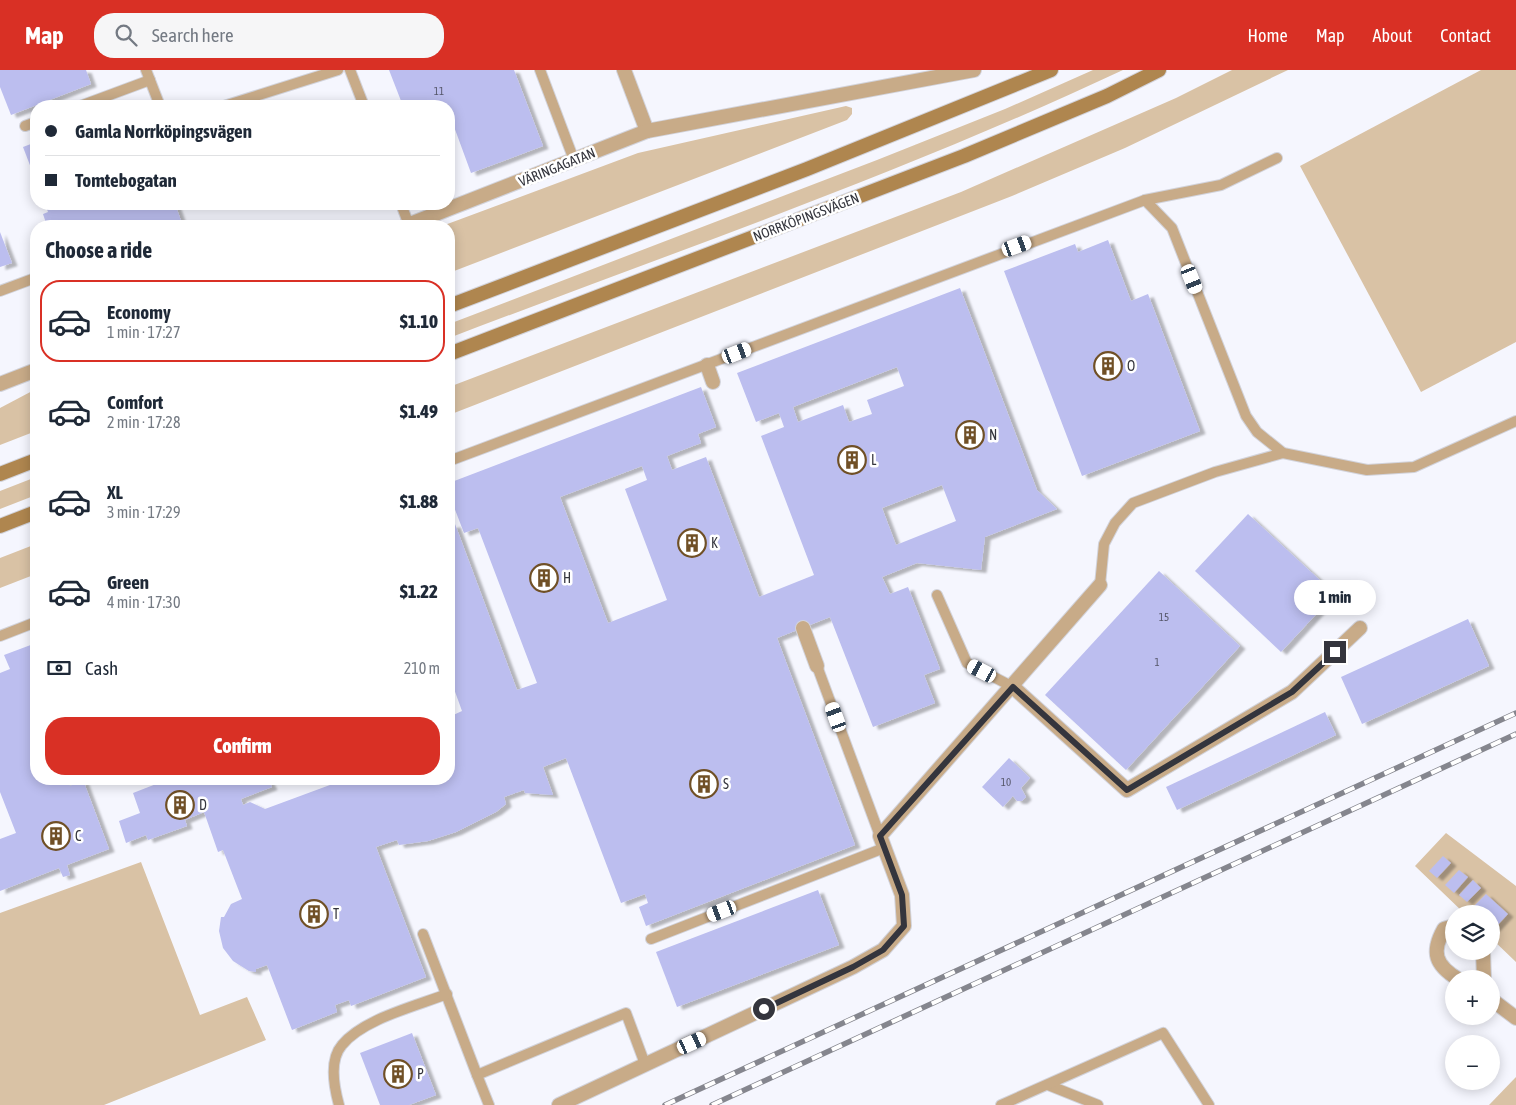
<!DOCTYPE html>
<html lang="en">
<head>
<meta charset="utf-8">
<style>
	body { margin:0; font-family:"Asap Condensed",sans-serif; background:#f6f6f7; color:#1f2937; height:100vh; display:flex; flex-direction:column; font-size:19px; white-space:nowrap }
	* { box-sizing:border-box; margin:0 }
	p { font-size:16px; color:#747a83 }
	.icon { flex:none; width:28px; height:28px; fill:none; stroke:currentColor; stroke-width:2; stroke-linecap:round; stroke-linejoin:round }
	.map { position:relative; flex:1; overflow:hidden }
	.sheet { position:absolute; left:30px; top:150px; width:425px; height:565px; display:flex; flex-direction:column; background:#fff; border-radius:20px; box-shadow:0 2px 12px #0003 }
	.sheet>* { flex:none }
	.hud { position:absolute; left:30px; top:30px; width:425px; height:110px; border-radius:20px; box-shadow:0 2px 12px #0003; display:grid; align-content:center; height:110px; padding:0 15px; background:#fff }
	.buttons { position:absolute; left:1445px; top:835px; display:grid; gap:10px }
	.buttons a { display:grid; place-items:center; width:55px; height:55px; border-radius:50%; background:#fff; box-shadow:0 2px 12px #0003; font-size:25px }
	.end { position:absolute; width:22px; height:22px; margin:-11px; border:6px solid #34353d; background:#fff; box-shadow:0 0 0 2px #fff }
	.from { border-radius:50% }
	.bubble { position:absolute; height:35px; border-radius:18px; background:#fff; box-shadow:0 2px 12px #0003; font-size:16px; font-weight:800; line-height:35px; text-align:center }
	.car { position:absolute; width:15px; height:30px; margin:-15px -8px; border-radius:6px; box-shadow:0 0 4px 1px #0007; background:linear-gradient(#fff 24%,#345 0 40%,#fff 0 76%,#345 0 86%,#fff 0) }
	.hud b { display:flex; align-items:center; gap:18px; height:48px; font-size:19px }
	.hud b+b { border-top:1px solid #e0e1e3 }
	.hud i { width:12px; height:12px; background:#1f2937 }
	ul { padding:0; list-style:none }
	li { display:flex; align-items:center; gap:15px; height:82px; margin:0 10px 8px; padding:0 5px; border:2px solid transparent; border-radius:20px }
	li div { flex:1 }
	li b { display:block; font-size:19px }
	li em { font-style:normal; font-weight:800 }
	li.active { border-color:#d93025 }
	li>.icon { width:45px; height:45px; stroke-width:1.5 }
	h2 { padding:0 15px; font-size:22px; line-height:60px }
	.pay { display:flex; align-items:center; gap:12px; height:55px; padding:0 15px; font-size:19px }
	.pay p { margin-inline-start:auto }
	.cta { display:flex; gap:10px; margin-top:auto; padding:10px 15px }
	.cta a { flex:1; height:58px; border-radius:20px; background:#d93025; color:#fff; font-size:20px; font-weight:800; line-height:58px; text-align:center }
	header { display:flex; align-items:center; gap:30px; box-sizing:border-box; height:70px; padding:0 25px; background:#d93025; color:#fff }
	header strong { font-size:24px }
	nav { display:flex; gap:28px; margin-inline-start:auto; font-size:18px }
	.search { width:350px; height:45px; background:#f6f6f7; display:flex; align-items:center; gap:12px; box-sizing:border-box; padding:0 18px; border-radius:20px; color:#747a83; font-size:19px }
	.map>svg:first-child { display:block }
	.green { fill:#d9c2a5 }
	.building { fill:#bcbeef; fill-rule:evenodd; filter:url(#shadow) }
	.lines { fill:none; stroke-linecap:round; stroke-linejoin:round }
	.service-casing { stroke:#d2d3db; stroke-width:12 }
	.pedestrian-casing { stroke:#d2d3db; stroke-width:16 }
	.minor-casing { stroke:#d2d3db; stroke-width:16 }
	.secondary-casing { stroke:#d2d3db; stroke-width:16 }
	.service { stroke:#c8ab88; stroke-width:10 }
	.pedestrian { stroke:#c8ab88; stroke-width:14 }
	.minor { stroke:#c8ab88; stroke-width:14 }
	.secondary { stroke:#af864f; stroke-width:14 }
	.rail-casing { stroke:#85868e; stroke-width:5.5 }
	.rail { stroke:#fff; stroke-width:4; stroke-dasharray:11; stroke-linecap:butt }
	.route { stroke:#34353d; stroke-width:6 }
	.labels { text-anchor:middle; stroke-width:5; stroke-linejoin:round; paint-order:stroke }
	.number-label { font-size:11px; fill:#56576a }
	.street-label { font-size:14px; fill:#34353d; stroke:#fff }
	.poi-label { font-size:14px; fill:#34353d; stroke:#fff; text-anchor:start }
</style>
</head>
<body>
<header>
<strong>Map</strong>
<div class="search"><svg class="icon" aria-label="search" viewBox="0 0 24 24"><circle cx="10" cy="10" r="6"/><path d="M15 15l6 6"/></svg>Search here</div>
<nav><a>Home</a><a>Map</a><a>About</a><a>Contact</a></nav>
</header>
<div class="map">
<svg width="1516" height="1035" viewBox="0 0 1516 1035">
	<defs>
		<filter id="shadow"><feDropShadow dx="5.5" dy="3" stdDeviation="1" flood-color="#0004"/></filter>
	</defs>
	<rect width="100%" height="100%" fill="#f5f6fe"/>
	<g class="green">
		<path d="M1093,0H1123C904,103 674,182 449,268V254L877,90L1005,39Z"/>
		<polygon points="1232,0 1288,0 1125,78 1012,126 449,345 449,317 961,122 1176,28"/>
		<polygon points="1481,0 1516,0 1516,272 1421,322 1300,96"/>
		<polygon points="846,36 852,38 852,44 847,50 449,203 449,156 442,156 638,83"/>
		<polygon points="36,319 36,361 0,375 0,338"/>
		<polygon points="36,407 36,425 0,439 0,421"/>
		<polygon points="36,474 36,504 0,518 0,488"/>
		<polygon points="1446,763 1516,816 1516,892 1491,868 1491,844 1465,844 1415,796"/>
		<polygon points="141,792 200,945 247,927 266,970 104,1035 0,1035 0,843"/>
		<polygon points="1516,1007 1516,1035 1489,1035"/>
	</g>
	<g class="building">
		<polygon points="0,0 86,0 91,14 11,45 0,17"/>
		<polygon points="389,0 514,0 543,76 471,103 449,43 449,36 403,36"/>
		<polygon points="36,72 36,111 23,77"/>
		<polygon points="45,134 175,134 183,156 47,156 43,144 48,142"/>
		<polygon points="0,162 12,193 0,197"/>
		<polygon points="1108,170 1131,231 1148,224 1200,361 1082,406 1004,201 1075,174 1078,182"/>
		<path d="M960,218L1037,420L1057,439L985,467L981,500L917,493L882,507L890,524L908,517L940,599L924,605L935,633L873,657L830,547L777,568L855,775L646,856L639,837L648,833L645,824L621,833L566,688L543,697L553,725L525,723L524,720L504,727L506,734L496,742L456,762L428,771L399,775L397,770L376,777L426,907L351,936L349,930L335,935L337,942L292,960L267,895L256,899V902L249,901L233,891L223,878L219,861L221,847H224L231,834L242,829L223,780L218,782L204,742L185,750L187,756L148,770L146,765L126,773L119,751L140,743L133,723L169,709H268L272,717L241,729L243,735L250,732L265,739L338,712L340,709H449V647L462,641L449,605V456L455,454L517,620L537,613L478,458L464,463L449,424V413L701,317L716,357L698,364L701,373L667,386L672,400L706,387L759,527L814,505L761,366L784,357L779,343L756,352L737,303ZM897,297L904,316L867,330L872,344L849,352L843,335L798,352L793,337ZM642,396L647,410L625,419L667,530L608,553L560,427ZM942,415L956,451L896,475L882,438Z"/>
		<polygon points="1248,444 1335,524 1281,582 1195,501"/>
		<polygon points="1159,501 1240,576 1126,700 1045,625"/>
		<polygon points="1468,549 1489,596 1362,654 1341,607"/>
		<polygon points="36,573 36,709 67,709 70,716 83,710 109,779 67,795 70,805 63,807 59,798 0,821 0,769 16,763 0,722 0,603 10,599 4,585"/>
		<polygon points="1325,642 1336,665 1177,740 1166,717"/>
		<polygon points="1009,688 1030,708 1021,718 1026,727 1022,731 1017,731 1013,726 1003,737 982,717"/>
		<polygon points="1443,786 1451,793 1437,808 1429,801"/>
		<polygon points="1459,800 1468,807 1454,823 1445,815"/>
		<polygon points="1473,810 1481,818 1467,832 1459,825"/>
		<polygon points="818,820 839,875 677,937 656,882"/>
		<polygon points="1486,824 1508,844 1494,859 1491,857 1491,844 1478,844 1472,838"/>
		<polygon points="412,963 436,1025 409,1035 380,1035 360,983"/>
	</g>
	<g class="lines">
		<defs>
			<g id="service">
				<polyline points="146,0 160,36"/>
				<polyline points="350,0 364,36"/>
				<polyline points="540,0 574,90"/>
				<polyline points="80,36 150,10"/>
				<polyline points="224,36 338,0"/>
				<polyline points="25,56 36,52"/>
				<polyline points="1145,130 1221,115 1277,88"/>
				<polyline points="401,134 409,155"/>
				<polyline points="0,221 35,208 36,211"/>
				<polyline points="449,391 1145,130 1172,158 1246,346 1257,362 1283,383 1367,400 1414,397 1516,351"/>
				<polyline points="1100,515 1104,474 1115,453 1133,433 1215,402 1283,383"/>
				<polyline points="937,525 967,593 1013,617"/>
				<polyline points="0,566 36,552"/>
				<polyline points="817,596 880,766"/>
				<polyline points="423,864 477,1005"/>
				<polyline points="651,869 884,778"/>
				<polyline points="1048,1015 1098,1035"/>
				<path d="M339,1035C334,1017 329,990 342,975C363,949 416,936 447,924"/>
				<polyline points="489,1035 477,1005 626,943 645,994"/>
				<polyline points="1001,1035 1163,963 1209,1035"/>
			</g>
			<g id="pedestrian">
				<polyline points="707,295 713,312"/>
				<polyline points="803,558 817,596"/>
			</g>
			<g id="minor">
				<polyline points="624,0 647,61"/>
				<polyline points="405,156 647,61 974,0"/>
				<polyline points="0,314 36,300"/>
				<polyline points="1013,617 1127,720 1292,622 1360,558"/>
				<path d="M1454,856L1444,859C1431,882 1435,895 1458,909"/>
				<polyline points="1483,881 1484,909"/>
				<polyline points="1491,929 1516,948"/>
				<polyline points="559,1035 853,897 883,880 904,856 902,825 880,766 1100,515"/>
			</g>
			<g id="secondary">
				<polyline points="449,236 807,99 1051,0"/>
				<polyline points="449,284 964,86 1107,26 1159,0"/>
				<polyline points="0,404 36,390"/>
				<polyline points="0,456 36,442"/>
			</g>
		</defs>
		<use href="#service" class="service-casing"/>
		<use href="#pedestrian" class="pedestrian-casing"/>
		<use href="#minor" class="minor-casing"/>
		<use href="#secondary" class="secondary-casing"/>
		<use href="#service" class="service"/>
		<use href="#pedestrian" class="pedestrian"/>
		<use href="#minor" class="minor"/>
		<use href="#secondary" class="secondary"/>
		<defs>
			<g id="rail">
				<polyline points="665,1035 1516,643"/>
				<polyline points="712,1035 1516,664"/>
			</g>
		</defs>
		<use href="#rail" class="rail-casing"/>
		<use href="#rail" class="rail"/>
	</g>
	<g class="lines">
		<polyline class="route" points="764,939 853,897 883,880 904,856 902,825 880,766 1013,617 1127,720 1292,622 1335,582"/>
	</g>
	<defs>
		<symbol id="building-ring" viewBox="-11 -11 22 22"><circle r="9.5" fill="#fff" stroke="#705026" stroke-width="1.5"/><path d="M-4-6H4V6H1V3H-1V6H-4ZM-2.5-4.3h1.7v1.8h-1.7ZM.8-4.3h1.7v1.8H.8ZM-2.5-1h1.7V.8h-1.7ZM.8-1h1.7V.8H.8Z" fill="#705026"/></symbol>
	</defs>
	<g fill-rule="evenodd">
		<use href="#building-ring" x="1092" y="280" width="32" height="32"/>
		<use href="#building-ring" x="954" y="349" width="32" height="32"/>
		<use href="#building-ring" x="836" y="374" width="32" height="32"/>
		<use href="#building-ring" x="676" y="457" width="32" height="32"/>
		<use href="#building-ring" x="528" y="492" width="32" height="32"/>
		<use href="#building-ring" x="688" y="698" width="32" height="32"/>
		<use href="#building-ring" x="164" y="719" width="32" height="32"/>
		<use href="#building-ring" x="40" y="750" width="32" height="32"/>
		<use href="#building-ring" x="298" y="828" width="32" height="32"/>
		<use href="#building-ring" x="382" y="988" width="32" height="32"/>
	</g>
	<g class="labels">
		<g class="number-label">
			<text x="439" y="25">11</text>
			<text x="1164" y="551">15</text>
			<text x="1157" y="596">1</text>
			<text x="1006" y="716">10</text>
		</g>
		<g class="street-label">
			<text transform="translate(557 97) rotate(-22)" y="5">VÄRINGAGATAN</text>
			<text transform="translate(806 147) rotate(-21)" y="5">NORRKÖPINGSVÄGEN</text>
		</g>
		<g class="poi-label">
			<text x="1127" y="301">O</text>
			<text x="989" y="370">N</text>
			<text x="871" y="395">L</text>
			<text x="711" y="478">K</text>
			<text x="563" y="513">H</text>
			<text x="723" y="719">S</text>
			<text x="199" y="740">D</text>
			<text x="75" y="771">C</text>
			<text x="333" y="849">T</text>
			<text x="417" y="1009">P</text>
		</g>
	</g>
</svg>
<div class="buttons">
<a><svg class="icon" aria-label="layers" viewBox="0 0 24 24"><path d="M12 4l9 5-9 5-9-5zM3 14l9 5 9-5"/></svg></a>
<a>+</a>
<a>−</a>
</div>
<i class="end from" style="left:764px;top:939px"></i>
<i class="end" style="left:1335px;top:582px"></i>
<div class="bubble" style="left:1294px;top:510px;width:82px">1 min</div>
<i class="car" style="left:1017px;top:176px;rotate:70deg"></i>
<i class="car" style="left:1192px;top:209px;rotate:158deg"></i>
<i class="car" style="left:737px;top:283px;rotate:69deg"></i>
<i class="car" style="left:982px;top:601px;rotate:298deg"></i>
<i class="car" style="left:836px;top:647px;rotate:340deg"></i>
<i class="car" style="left:722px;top:841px;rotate:249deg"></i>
<i class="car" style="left:692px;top:973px;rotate:65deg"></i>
<div class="hud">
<b><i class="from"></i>Gamla Norrköpingsvägen</b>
<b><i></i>Tomtebogatan</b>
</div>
<section class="sheet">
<h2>Choose a ride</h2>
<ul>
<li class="active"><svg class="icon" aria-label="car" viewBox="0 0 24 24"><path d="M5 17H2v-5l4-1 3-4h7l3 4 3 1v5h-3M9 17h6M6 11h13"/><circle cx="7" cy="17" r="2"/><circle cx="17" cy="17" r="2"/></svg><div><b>Economy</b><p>1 min · 17:27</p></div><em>$1.10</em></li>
<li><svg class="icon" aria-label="car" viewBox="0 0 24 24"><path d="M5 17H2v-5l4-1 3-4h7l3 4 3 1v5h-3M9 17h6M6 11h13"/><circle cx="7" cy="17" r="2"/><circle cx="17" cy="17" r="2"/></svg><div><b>Comfort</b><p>2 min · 17:28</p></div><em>$1.49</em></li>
<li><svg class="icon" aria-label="car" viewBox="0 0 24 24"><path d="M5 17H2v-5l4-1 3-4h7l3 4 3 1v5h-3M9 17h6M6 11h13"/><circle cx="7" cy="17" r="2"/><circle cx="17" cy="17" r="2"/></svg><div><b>XL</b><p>3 min · 17:29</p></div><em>$1.88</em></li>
<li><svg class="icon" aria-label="car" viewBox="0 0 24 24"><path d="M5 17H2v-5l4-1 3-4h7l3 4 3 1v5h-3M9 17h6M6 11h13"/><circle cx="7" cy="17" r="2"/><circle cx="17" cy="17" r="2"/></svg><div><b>Green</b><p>4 min · 17:30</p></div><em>$1.22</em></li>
</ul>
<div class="pay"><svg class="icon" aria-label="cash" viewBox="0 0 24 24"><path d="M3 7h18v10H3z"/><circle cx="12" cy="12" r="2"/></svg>Cash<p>210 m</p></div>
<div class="cta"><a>Confirm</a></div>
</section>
</div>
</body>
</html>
